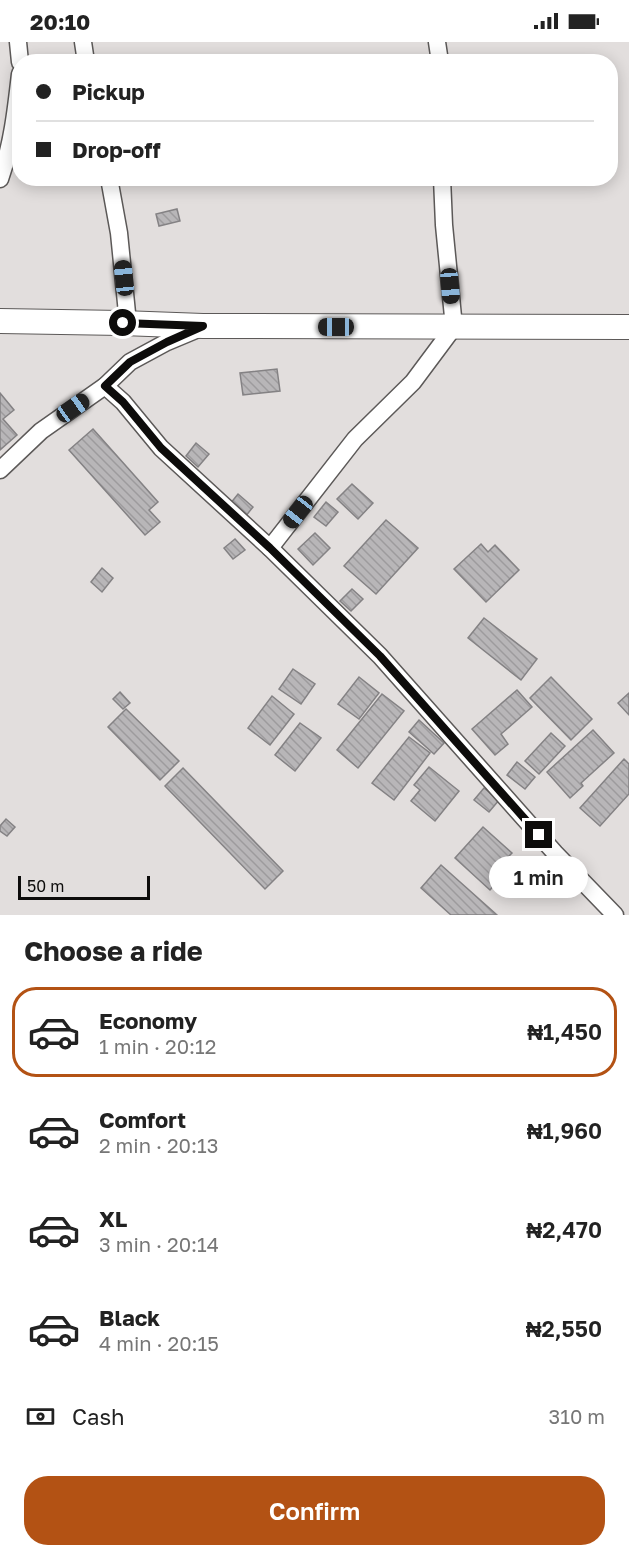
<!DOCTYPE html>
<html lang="en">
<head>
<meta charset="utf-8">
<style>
	body { margin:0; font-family:"Golos Text",sans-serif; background:#f2f2f2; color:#222; height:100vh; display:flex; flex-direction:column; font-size:22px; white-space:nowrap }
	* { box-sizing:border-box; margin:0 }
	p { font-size:20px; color:#767676 }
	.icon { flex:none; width:33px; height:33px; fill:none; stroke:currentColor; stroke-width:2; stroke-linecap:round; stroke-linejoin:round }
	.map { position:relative; height:873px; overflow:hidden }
	.panel { display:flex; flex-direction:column; background:#fff; flex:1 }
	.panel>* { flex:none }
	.hud { position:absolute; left:12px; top:12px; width:606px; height:132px; border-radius:24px; box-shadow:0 3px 15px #0003; display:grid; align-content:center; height:132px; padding:0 24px; background:#fff }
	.scale { position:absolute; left:18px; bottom:15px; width:132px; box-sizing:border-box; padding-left:6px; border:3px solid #0d0c0b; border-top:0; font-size:16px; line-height:21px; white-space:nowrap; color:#0d0c0b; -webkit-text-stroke:4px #e2dedd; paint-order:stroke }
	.end { position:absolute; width:27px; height:27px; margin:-14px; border:8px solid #0d0c0b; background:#fff; box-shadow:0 0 0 3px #fff }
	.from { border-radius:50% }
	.bubble { position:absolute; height:42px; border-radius:21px; background:#fff; box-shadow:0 3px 15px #0003; font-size:20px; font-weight:600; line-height:42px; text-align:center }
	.car { position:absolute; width:18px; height:36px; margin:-18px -9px; border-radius:8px; box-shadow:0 0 4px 2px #0007; background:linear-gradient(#222 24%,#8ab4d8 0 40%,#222 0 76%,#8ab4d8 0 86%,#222 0) }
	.hud b { display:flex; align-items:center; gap:21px; height:57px; font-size:22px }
	.hud b+b { border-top:2px solid #e0e0e0 }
	.hud i { width:15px; height:15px; background:#222 }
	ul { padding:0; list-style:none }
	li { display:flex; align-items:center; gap:18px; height:90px; margin:0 12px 9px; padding:0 12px; border:3px solid transparent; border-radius:24px }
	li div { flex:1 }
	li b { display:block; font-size:22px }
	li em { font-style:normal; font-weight:600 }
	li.current { border-color:#b35214 }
	li>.icon { width:54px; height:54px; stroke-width:1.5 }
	h2 { padding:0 24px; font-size:27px; line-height:72px }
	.pay { display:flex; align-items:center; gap:15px; height:66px; padding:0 24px; font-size:22px }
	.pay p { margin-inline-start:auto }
	.button { display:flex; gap:12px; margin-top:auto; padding:12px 24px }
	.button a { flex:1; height:69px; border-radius:24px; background:#b35214; color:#fff; font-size:24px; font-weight:600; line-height:69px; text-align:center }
	.status { display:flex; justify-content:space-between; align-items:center; height:42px; padding:0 30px; background:#fff; direction:ltr }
	.status svg { height:16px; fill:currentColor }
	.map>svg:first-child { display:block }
	.building { fill:url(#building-back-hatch); stroke:#848284; stroke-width:1.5 }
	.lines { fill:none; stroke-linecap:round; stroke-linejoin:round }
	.street-casing { stroke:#5c5958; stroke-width:19 }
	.secondary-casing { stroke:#5c5958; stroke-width:26 }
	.street { stroke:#fff; stroke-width:16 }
	.secondary { stroke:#fff; stroke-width:24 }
	.route { stroke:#0d0c0b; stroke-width:8 }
</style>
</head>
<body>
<div class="status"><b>20:10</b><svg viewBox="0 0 49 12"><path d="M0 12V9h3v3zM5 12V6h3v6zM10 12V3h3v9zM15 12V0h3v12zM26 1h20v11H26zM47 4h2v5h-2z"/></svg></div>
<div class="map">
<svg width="629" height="873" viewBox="0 0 629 873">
	<defs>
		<pattern id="building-back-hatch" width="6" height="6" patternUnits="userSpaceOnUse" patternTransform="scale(1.5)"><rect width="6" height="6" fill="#b8b6b8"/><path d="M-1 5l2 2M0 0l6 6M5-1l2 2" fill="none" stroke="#9d9b9d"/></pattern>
	</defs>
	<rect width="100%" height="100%" fill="#e2dedd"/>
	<g class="building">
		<polygon points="177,167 180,179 159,184 156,172"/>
		<polygon points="277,327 280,349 243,353 240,331"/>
		<polygon points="0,351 14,368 3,377 17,393 0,408"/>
		<polygon points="93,387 158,460 149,468 160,480 145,493 69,408"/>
		<polygon points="196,401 209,412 198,425 186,414"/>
		<polygon points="352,442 373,461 358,477 337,457"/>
		<polygon points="238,452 253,465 245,475 230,462"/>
		<polygon points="326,460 338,470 326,484 314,475"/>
		<polygon points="386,478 418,506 376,552 344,524"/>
		<polygon points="315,491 330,506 313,523 298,507"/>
		<polygon points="235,497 245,508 233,517 224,506"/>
		<polygon points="481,502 488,510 495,503 519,528 486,560 454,527"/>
		<polygon points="102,526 113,536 102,550 91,540"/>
		<polygon points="352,547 363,557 351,569 340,559"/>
		<polygon points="484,576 537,617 521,638 468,596"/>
		<polygon points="293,627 315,642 301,662 279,647"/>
		<polygon points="359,635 379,651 359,677 338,662"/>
		<polygon points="551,635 592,677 571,698 530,656"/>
		<polygon points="517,648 532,665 501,692 508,702 495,713 472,687"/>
		<polygon points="120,650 130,661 123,667 113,657"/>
		<polygon points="629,651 629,673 618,661"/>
		<polygon points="382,652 404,669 358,726 337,708"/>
		<polygon points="272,654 294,672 270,703 248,686"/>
		<polygon points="126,667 179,719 160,738 108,685"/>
		<polygon points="419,678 444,701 434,712 409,690"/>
		<polygon points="300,681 321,696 295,729 275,713"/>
		<polygon points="593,688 614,711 581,741 583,744 570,756 547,730"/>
		<polygon points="551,691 565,704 539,732 525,719"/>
		<polygon points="409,695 430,711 394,758 372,741"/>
		<polygon points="624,717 629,722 629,752 600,784 580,766"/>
		<polygon points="517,720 535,735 525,747 507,733"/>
		<polygon points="429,725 459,749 435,779 411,759 420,748 414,743"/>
		<polygon points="183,726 283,829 265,847 165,744"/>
		<polygon points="484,746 499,758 489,770 474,758"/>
		<polygon points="6,777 15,785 7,794 0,789 0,784"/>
		<polygon points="483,785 512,811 507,816 513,822 490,848 455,816"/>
		<polygon points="551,811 558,817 548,829 540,823"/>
		<polygon points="441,823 497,873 451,873 421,846"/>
	</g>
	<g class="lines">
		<defs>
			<g id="street">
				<polyline points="18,0 20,20"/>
				<polyline points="83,0 86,20"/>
				<polyline points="437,0 440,20"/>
				<polyline points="109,136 119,191 128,281"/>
				<path d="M0,137C12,103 16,68 20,32"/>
				<polyline points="105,344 123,360 161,406 270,506 380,614 555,811 615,873"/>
				<polyline points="0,428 41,389 105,344 130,320 167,300 198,287"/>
				<polyline points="270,506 355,397 413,340 454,285 444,183 442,136"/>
			</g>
			<polyline id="secondary" points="0,279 122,281 203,284 629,285"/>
		</defs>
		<use href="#street" class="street-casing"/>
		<use href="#secondary" class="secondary-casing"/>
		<use href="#street" class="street"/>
		<use href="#secondary" class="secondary"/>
	</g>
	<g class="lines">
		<polyline class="route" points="123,281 203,284 167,300 130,320 105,344 123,360 161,406 270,506 380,614 539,793"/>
	</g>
</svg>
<div class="scale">50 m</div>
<i class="end from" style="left:123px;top:281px"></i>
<i class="end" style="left:539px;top:793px"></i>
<div class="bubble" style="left:489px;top:814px;width:99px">1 min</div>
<i class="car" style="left:124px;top:236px;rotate:354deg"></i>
<i class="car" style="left:450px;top:244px;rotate:175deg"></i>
<i class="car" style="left:336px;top:285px;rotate:270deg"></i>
<i class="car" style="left:73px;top:366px;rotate:55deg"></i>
<i class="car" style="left:298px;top:470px;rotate:218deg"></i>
<div class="hud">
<b><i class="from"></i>Pickup</b>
<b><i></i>Drop-off</b>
</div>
</div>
<section class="panel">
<h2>Choose a ride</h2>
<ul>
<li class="current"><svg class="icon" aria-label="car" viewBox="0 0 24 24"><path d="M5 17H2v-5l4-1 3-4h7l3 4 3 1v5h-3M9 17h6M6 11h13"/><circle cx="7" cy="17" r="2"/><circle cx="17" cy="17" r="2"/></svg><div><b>Economy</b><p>1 min · 20:12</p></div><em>₦1,450</em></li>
<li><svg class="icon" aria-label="car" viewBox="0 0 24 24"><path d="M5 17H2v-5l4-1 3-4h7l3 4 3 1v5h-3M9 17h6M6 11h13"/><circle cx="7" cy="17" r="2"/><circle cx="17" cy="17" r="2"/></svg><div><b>Comfort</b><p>2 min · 20:13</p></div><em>₦1,960</em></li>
<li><svg class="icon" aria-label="car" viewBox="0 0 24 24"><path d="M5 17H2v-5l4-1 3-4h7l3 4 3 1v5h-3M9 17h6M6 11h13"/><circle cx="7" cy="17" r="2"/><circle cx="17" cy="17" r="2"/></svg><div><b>XL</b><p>3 min · 20:14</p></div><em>₦2,470</em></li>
<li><svg class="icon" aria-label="car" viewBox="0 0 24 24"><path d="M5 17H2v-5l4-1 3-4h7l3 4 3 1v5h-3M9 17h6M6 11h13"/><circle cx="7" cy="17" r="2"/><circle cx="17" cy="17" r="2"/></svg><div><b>Black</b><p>4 min · 20:15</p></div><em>₦2,550</em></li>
</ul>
<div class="pay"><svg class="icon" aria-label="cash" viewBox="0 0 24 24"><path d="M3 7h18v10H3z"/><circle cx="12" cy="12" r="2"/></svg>Cash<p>310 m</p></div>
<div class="button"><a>Confirm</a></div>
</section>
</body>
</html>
